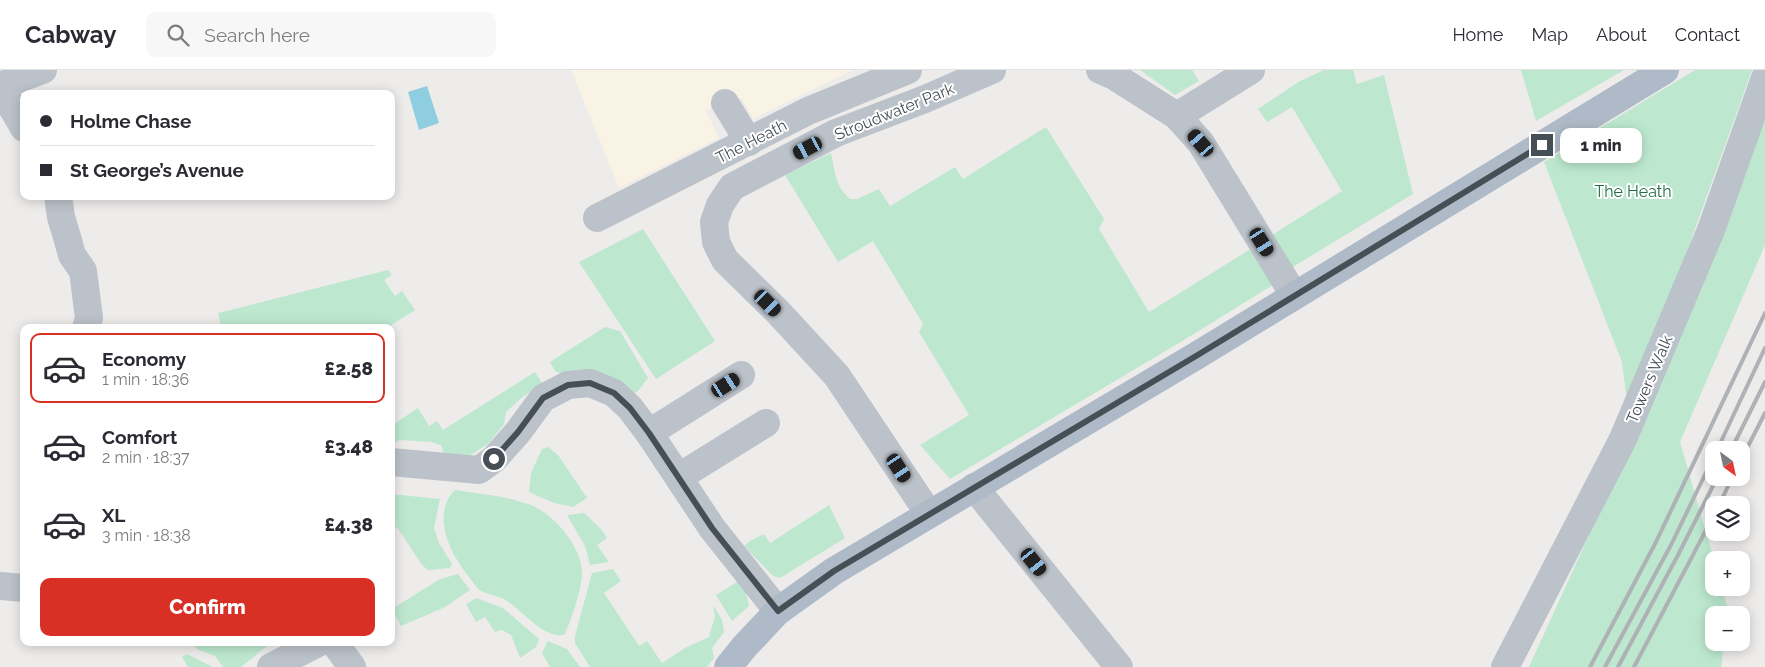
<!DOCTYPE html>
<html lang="en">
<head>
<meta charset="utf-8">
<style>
	body { margin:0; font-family:Raleway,sans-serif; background:#f7f7f7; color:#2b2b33; height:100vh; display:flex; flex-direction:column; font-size:19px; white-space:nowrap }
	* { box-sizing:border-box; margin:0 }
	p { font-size:16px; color:#7c7c81 }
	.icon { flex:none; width:28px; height:28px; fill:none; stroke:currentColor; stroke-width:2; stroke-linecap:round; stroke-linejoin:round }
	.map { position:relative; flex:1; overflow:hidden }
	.side { position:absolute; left:20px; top:254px; width:375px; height:322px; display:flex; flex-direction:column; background:#fff; border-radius:10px; box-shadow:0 2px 12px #0003 }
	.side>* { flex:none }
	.hud { position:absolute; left:20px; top:20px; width:375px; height:110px; border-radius:10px; box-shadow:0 2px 12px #0003; display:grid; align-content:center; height:110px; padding:0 20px; background:#fff }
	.needle { width:32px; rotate:147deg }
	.tools { position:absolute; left:1705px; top:371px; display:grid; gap:10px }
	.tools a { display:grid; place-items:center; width:45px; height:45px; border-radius:10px; background:#fff; box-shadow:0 2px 12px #0003; font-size:25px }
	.end { position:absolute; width:22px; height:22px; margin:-11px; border:6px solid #464e56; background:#fff; box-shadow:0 0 0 2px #fff }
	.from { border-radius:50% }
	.bubble { position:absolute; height:35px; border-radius:10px; background:#fff; box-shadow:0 2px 12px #0003; font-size:16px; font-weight:800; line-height:35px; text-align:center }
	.car { position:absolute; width:15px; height:30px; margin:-15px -8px; border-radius:6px; box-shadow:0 0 4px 1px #0007; background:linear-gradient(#222 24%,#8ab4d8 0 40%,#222 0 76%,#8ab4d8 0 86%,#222 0) }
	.hud b { display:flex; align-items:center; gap:18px; height:48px; font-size:19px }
	.hud b+b { border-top:1px solid #e1e1e2 }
	.hud i { width:12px; height:12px; background:#2b2b33 }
	ul { padding:9px 0 0; list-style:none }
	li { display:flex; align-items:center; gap:15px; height:70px; margin:0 10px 8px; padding:0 10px; border:2px solid transparent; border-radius:10px }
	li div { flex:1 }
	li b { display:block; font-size:19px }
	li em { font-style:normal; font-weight:800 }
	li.selected { border-color:#d93025 }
	li>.icon { width:45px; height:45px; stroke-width:1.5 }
	.button { display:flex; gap:10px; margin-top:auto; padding:10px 20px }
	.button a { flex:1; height:58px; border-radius:10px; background:#d93025; color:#fff; font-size:20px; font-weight:800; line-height:58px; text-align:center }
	header { display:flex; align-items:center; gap:30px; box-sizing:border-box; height:70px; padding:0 25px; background:#fff; border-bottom:1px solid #e1e1e2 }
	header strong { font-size:24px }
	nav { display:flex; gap:28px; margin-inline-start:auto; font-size:18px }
	.search { width:350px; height:45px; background:#f7f7f7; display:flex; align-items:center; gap:12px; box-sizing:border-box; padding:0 18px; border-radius:10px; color:#7c7c81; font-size:19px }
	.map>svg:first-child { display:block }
	.commercial { fill:#f8f3e5 }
	.green { fill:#bde8cf }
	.water { fill:#8fcde0 }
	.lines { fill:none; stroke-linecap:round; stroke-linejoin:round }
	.minor { stroke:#bbc2c9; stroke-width:28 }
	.major { stroke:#aebac8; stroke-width:28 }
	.rail { stroke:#aeb1b5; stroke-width:4 }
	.route { stroke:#464e56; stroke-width:6 }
	.labels { text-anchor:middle; stroke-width:4; stroke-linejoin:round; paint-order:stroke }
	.street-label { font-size:16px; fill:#464e56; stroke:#fff }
	.park-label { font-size:16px; fill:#206e49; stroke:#fff }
</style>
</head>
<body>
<header>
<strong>Cabway</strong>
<div class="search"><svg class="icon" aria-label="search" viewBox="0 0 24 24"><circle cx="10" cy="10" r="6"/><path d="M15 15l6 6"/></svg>Search here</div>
<nav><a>Home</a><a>Map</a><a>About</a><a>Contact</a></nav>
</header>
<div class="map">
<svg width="1765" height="597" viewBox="0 0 1765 597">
	<rect width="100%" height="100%" fill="#eeebeb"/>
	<polygon class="commercial" points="571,0 853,0 753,49 742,28 706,41 719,68 619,118"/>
	<g class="green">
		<polygon points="1140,0 1192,0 1199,11 1175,25"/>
		<polygon points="1324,0 1353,0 1357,14 1384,5 1413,124 1291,198 1272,165 1342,121 1292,37 1267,52 1258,39 1300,11"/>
		<polygon points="1521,0 1624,0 1536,51"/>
		<polygon points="1695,0 1752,0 1653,276 1765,44 1765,175 1680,372 1714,490 1714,518 1722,518 1728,539 1727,545 1714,545 1714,572 1724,573 1721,597 1529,597 1632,371 1622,292 1544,92"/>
		<path d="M1046,57L1104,149L1099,159L1149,242L1262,172L1284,208L1179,273L950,409L920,375L969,345L919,262L923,254L873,171L838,192L785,105L831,83C835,102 835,116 850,129H857L879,119L890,136L955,97L963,109Z"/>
		<polygon points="643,159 715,271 656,309 579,192"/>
		<polygon points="388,200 392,205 384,210 395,226 402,221 415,240 388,257 221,257 218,243"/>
		<polygon points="605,257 620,261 648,308 638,321 630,326 565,306 555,301 550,292"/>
		<polygon points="535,302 542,313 520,329 506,342 504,354 488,374 462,390 445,388 441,375 431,372 400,370 391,375 391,356 418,338 429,356 437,351 443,360"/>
		<polygon points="548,377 558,385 587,428 573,437 554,433 529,422 531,403 542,379"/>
		<path d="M455,420C480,424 507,426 531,435C555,445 584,479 582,506C581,519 571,553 564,565C543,568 523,541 507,531C499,525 486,525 478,519C475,516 472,510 469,507C451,484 430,445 455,420Z"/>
		<polygon points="391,424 440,429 434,458 439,473 452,494 450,498 428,500 422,495 397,457 391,460"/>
		<polygon points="829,435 845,468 780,508 773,506 744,476 750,471 764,464 770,473"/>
		<polygon points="584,443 602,460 607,468 597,475 609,492 590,495 585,476 567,445"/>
		<polygon points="613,499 621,511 604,523 639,576 647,571 662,593 685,578 709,567 715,546 713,535 722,550 724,562 712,578 714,588 707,597 590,597 575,573 575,566 592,503"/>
		<polygon points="458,504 470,520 445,537 401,556 392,539 440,509"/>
		<polygon points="740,510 745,517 749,536 732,551 716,525"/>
		<polygon points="476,528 503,538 539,569 536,577 520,588 511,565 502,560 495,562 485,547 476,552 466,534"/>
		<polygon points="548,571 567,579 580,597 550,597 542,583"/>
		<polygon points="192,573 271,573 241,597 223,597 215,586 197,579"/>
		<polygon points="187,584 213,597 188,597 182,587"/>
	</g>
	<polygon class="water" points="427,16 439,53 419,60 408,22"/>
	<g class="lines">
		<g class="minor">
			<polyline points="1100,0 1114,6 1177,46 1201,73 1294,225"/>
			<polyline points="0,16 43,0"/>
			<polyline points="2,16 9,32 24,58"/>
			<polyline points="725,33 749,72"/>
			<polyline points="1177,46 1251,0"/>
			<polyline points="58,126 61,147 67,167 72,185 83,201 89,248 86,258"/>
			<polyline points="597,148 808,41 908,0"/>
			<polyline points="649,363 741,305"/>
			<polyline points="391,392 479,400 494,389 518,362 543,328 568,315 590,313 614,323 630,338 649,363 712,458 778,541"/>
			<polyline points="679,407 766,353"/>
			<polyline points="974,417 1119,597"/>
			<polyline points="929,444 837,306 778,242 725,190 716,172 714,152 720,135 732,117 836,63 925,29 992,0"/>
			<polyline points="0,516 24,518"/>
			<polyline points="334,572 352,597"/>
			<polyline points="271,597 320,572"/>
			<polyline points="1505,597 1623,369 1711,160 1765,8"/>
		</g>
		<polyline class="major" points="728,597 745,576 778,541 834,501 1196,286 1665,0"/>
		<g class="rail">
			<polyline points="1717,380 1765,278"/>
			<polyline points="1731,380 1765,312"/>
			<polyline points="1741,390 1765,343"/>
			<polyline points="1719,435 1732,408"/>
			<polyline points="1590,597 1656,472 1765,243"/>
			<polyline points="1605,597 1672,473 1714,386"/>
			<polyline points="1618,597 1678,485 1717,408"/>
			<polyline points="1634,597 1714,445"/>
		</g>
	</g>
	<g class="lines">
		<polyline class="route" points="494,389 518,362 543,328 568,315 590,313 614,323 630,338 649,363 712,458 778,541 834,501 1196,286 1542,75"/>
	</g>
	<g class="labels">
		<g class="street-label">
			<text transform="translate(894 41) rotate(-22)" y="6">Stroudwater Park</text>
			<text transform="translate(751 71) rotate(-27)" y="6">The Heath</text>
			<text transform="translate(1649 309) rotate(-67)" y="6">Towers Walk</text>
		</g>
		<g class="park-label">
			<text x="1633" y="127">The Heath</text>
		</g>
	</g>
</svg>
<div class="tools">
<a><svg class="needle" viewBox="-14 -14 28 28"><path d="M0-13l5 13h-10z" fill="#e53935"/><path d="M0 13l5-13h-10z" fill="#7c7c81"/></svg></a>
<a><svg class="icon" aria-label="layers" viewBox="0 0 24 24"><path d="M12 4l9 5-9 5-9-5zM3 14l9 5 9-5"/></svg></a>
<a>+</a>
<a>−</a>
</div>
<i class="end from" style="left:494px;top:389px"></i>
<i class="end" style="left:1542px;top:75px"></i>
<div class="bubble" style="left:1560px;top:58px;width:82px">1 min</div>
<i class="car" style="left:1201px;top:73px;rotate:319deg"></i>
<i class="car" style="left:808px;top:78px;rotate:243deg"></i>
<i class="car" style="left:1262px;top:172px;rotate:148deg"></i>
<i class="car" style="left:768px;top:233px;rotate:135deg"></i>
<i class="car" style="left:726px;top:315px;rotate:58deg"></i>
<i class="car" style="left:899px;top:398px;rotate:147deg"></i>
<i class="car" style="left:1034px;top:492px;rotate:141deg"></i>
<div class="hud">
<b><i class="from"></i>Holme Chase</b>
<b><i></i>St George’s Avenue</b>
</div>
<section class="side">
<ul>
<li class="selected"><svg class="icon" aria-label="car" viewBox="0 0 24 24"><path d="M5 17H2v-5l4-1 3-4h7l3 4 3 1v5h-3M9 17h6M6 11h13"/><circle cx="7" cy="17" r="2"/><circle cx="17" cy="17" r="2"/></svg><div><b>Economy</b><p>1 min · 18:36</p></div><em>£2.58</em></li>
<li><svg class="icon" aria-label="car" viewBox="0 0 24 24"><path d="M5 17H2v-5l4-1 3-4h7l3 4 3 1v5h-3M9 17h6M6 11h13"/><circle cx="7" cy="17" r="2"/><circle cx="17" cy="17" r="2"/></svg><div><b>Comfort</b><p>2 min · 18:37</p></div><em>£3.48</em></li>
<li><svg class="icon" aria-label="car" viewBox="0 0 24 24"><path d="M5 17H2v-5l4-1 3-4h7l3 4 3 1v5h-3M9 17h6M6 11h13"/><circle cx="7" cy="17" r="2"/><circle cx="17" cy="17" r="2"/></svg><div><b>XL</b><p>3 min · 18:38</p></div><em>£4.38</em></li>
</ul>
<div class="button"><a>Confirm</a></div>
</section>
</div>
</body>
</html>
